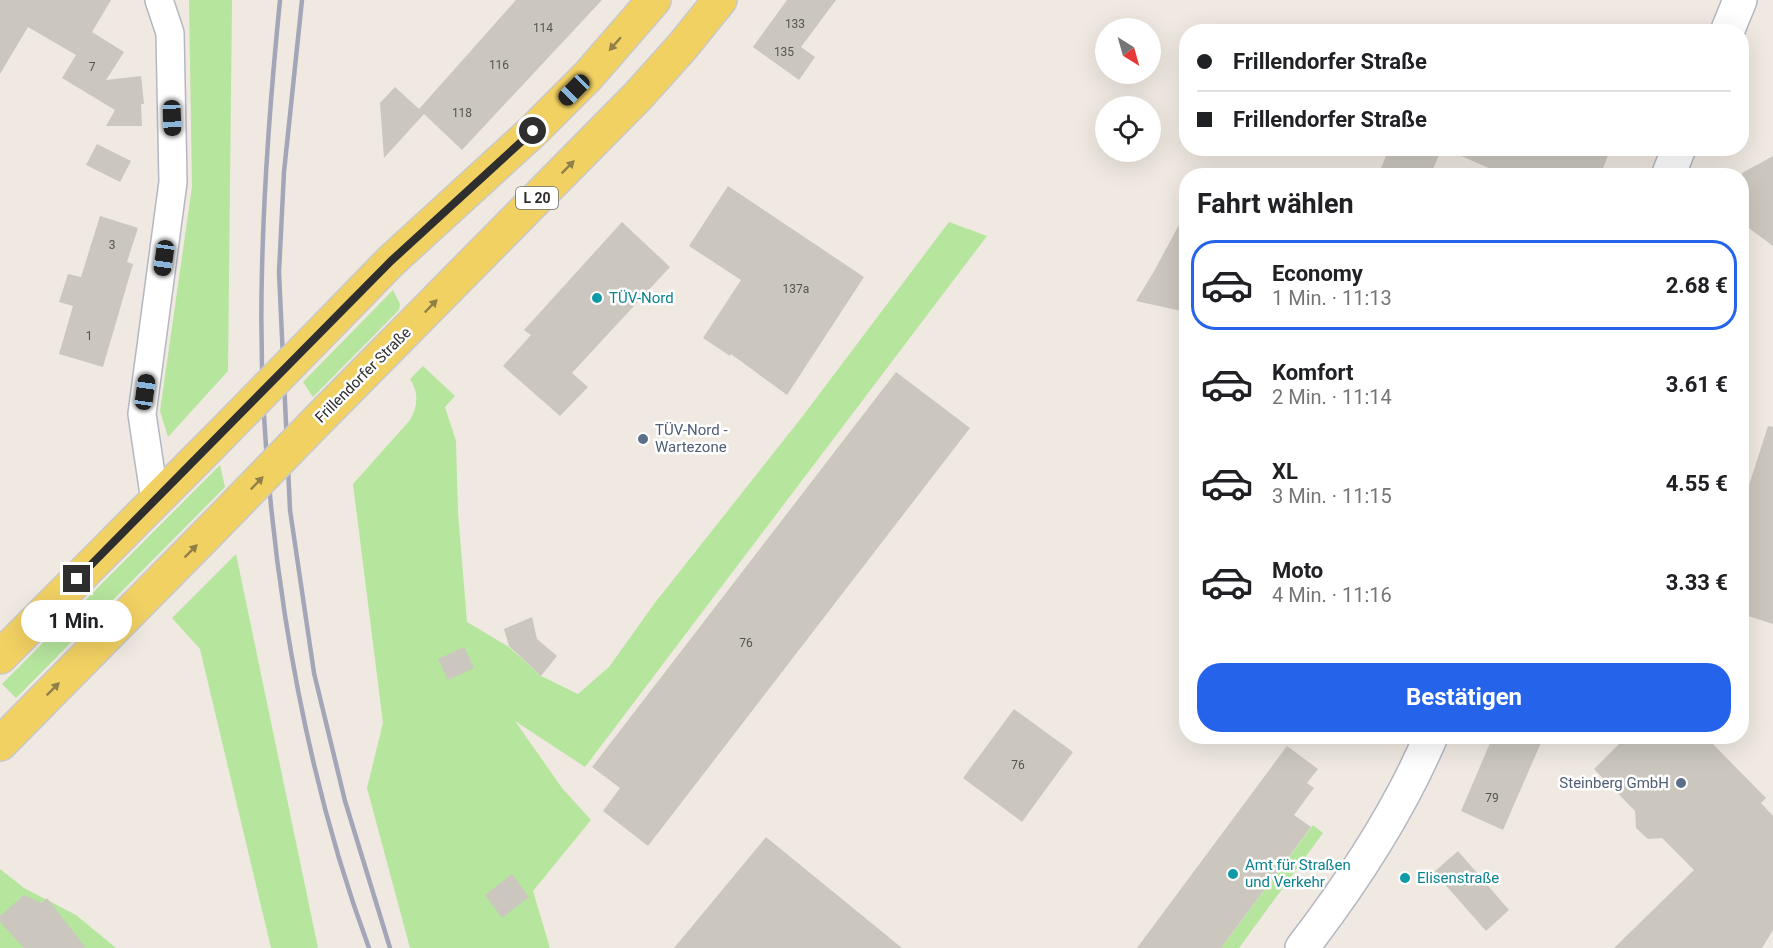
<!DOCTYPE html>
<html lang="de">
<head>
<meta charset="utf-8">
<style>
	body { margin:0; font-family:Roboto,sans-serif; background:#f2f2f2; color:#202124; height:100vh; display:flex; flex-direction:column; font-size:22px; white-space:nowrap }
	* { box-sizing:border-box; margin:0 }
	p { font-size:20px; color:#757577 }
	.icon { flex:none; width:33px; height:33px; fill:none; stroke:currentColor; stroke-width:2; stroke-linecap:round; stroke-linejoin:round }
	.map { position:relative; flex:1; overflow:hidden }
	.details { position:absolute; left:1179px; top:168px; width:570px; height:576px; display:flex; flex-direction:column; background:#fff; border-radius:24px; box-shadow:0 6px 24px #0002 }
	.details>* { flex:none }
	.guide { position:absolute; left:1179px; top:24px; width:570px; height:132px; border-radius:24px; box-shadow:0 6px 24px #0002; display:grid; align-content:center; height:132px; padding:0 18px; background:#fff }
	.needle { width:39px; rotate:143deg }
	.fabs { position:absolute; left:1095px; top:18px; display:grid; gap:12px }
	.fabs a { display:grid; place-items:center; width:66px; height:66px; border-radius:50%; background:#fff; box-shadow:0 6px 24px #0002; font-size:30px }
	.end { position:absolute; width:27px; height:27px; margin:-14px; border:8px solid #2e2e2e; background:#fff; box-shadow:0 0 0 3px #fff }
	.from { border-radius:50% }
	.bubble { position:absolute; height:42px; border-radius:21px; background:#fff; box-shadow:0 6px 24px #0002; font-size:20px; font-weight:700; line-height:42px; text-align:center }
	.car { position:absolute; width:18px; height:36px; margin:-18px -9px; border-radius:8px; box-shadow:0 0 4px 2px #0007; background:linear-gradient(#222 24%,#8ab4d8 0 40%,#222 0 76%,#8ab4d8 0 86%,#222 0) }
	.guide b { display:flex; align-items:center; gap:21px; height:57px; font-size:22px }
	.guide b+b { border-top:2px solid #e0e0e0 }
	.guide i { width:15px; height:15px; background:#202124 }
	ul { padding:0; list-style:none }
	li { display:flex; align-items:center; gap:18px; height:90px; margin:0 12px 9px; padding:0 6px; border:3px solid transparent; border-radius:24px }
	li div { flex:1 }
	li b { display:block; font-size:22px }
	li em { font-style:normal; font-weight:700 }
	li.active { border-color:#2563eb }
	li>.icon { width:54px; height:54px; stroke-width:1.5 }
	h2 { padding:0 18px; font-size:27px; line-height:72px }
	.action { display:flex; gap:12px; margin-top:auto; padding:12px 18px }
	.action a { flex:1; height:69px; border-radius:24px; background:#2563eb; color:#fff; font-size:24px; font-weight:700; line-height:69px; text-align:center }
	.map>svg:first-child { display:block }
	.green { fill:#b6e59e }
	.building { fill:#cbc7bf }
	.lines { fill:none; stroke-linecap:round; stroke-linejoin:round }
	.minor-casing { stroke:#b4b7c1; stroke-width:30 }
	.tertiary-casing { stroke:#b4b7c1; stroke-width:36 }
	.primary-casing { stroke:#c9c9c9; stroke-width:36 }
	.minor { stroke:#fff; stroke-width:27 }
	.tertiary { stroke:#fff; stroke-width:33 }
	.primary { stroke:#f2d163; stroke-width:33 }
	.rail { stroke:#a3a6b8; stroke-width:4.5 }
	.primary-bridge-casing { stroke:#c9c9c9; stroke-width:36; stroke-linecap:butt }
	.primary-bridge { stroke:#f2d163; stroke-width:33 }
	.oneway { fill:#908048 }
	.route { stroke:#2e2e2e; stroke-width:8 }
	.culture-dot { fill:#0f9aa8; stroke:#fff; stroke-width:2 }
	.service-dot { fill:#5c6f8a; stroke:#fff; stroke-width:2 }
	.labels { text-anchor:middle; stroke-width:5; stroke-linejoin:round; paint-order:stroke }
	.number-label { font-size:12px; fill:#555452 }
	.shield { fill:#fff; stroke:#6d6d6d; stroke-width:1.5 }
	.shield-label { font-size:14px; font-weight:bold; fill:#2e2e2e }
	.culture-label { font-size:15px; fill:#0d838f; stroke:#fff; text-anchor:start }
	.street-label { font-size:15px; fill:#2e2e2e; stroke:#fff }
	.service-label { font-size:15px; fill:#4e5e75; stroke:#fff; text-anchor:start }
</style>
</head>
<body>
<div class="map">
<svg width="1773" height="948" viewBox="0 0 1773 948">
	<rect width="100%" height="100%" fill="#efe9e1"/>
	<g class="green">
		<polygon points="189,0 232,0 228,371 168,437 160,411 192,187"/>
		<path d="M949,222L987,236L585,767L515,721L562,788L591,820L533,891L550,948H410L367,788L383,723L353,484L410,420C418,406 419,393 410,379L423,366L455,396L445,407L456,441L458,513L467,622L509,647L541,676L578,694L609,667L654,604L802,417Z"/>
		<polygon points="393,290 400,304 399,310 313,397 303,382"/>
		<polygon points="220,465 225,487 16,698 2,684"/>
		<polygon points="236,554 318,948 271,948 200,649 172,618"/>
		<polygon points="1313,825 1323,833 1239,948 1221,948"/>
		<polygon points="0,869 24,888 76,915 116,948 0,948"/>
	</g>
	<g class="building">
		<polygon points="0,0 111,0 92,32 124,52 106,80 141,76 144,104 141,104 142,126 106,126 115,110 62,78 76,55 28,27 0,74"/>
		<polygon points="516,0 602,0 462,150 424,114 384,158 380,103 395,87 419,109"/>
		<polygon points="787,0 836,0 801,47 815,57 799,80 753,47"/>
		<polygon points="97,144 131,161 120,182 86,165"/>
		<polygon points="1389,148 1442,148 1430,176 1378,176"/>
		<polygon points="1443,148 1611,148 1600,176 1507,176"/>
		<polygon points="1773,156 1773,246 1742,223 1742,173"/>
		<polygon points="728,186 864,277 787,395 731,354 730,356 703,338 741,280 689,246"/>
		<polygon points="1186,212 1186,312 1136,301 1153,273"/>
		<polygon points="100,216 138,228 127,262 133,264 103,367 59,354 73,306 59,302 68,274 81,277"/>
		<polygon points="622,222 670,267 572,373 588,387 560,416 503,366 531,335 524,330"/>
		<polygon points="896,372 970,428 648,846 603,811 620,788 592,767"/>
		<polygon points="1768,426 1773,427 1773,624 1742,614 1742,507"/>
		<polygon points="532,617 537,639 557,656 541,676 509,646 504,629"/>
		<polygon points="464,647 474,668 448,680 438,659"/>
		<polygon points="1014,709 1073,752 1022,822 963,778"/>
		<polygon points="1493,736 1544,736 1503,830 1461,811"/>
		<polygon points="1627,736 1705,736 1766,798 1761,803 1773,816 1773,930 1762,948 1614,948 1694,870 1662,838 1648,839 1636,828 1635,811 1594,769"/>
		<polygon points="1287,746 1318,769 1307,783 1314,788 1294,815 1311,827 1221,948 1137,948"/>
		<polygon points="766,837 902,948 674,948"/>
		<polygon points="1458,851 1509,910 1486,931 1434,872"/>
		<polygon points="512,874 529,897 502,918 485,895"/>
		<polygon points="24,895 42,903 47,898 86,948 24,948 0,922 0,916"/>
	</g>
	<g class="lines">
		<defs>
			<polyline id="minor" points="155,501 142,414 173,182 170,33 159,0"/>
			<g id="tertiary">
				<polyline points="1727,32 1740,0"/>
				<polyline points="1668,176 1679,148"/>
				<path d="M1302,948C1352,883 1399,812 1431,736"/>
			</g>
			<g id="primary">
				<polyline points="313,341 391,261 533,131 588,76 654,0"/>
				<polyline points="319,419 638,96 682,47 720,0"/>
				<polyline points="0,657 212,444"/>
				<polyline points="0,744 216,525"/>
			</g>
		</defs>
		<use href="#minor" class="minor-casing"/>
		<use href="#tertiary" class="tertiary-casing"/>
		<use href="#primary" class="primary-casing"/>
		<use href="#minor" class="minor"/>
		<use href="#tertiary" class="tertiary"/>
		<use href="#primary" class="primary"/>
		<g class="rail">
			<path d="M280,0C271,90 264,180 262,270C256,488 293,743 369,948"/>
			<polyline points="302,0 284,172 279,272 290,510 314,673 345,801 390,948"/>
		</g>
		<defs>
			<g id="primary-bridge">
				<polyline points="212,444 313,341"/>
				<polyline points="216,525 319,419"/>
			</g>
		</defs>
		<use href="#primary-bridge" class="primary-bridge-casing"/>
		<use href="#primary-bridge" class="primary-bridge"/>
	</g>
	<defs><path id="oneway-solid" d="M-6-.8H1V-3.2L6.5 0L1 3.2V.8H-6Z" transform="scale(1.5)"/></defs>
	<g class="oneway">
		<use href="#oneway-solid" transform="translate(615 44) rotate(131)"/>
		<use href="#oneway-solid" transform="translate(568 167) rotate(-45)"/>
		<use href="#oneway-solid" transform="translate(431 306) rotate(-46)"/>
		<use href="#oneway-solid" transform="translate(257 483) rotate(-46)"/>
		<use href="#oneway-solid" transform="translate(191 551) rotate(-45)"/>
		<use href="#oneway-solid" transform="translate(53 689) rotate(-45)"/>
	</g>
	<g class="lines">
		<polyline class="route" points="77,579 391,261 533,131"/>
	</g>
	<g class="culture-dot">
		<circle cx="597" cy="298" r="6"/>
		<circle cx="1233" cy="874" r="6"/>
		<circle cx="1405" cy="878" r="6"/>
	</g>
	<g class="service-dot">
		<circle cx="643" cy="439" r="6"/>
		<circle cx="1681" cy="783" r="6"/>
	</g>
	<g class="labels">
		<g class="number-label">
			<text x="795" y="28">133</text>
			<text x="543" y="32">114</text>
			<text x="784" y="56">135</text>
			<text x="499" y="69">116</text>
			<text x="92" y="71">7</text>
			<text x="462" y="117">118</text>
			<text x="112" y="249">3</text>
			<text x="796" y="293">137a</text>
			<text x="89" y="340">1</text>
			<text x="746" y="647">76</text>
			<text x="1018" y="769">76</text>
			<text x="1492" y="802">79</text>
		</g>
		<rect class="shield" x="516" y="187" width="42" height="22" rx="4.5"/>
		<g class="shield-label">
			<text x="537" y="203">L 20</text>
		</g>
		<g class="culture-label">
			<text x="609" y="303">TÜV-Nord</text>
			<text x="1245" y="870">Amt für Straßen<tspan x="1245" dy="17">und Verkehr</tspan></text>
			<text x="1417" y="883">Elisenstraße</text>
		</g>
		<g class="street-label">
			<text transform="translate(363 375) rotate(-45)" y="5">Frillendorfer Straße</text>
		</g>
		<g class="service-label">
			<text x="655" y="435">TÜV-Nord -<tspan x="655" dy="17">Wartezone</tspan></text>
			<text x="1669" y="788" text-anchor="end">Steinberg GmbH</text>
		</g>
	</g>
</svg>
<div class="fabs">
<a><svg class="needle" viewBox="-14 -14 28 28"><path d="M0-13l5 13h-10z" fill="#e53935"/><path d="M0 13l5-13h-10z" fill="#757577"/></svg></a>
<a><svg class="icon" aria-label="locate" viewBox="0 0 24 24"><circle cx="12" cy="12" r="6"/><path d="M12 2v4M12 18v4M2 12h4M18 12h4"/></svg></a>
</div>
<i class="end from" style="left:533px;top:131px"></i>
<i class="end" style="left:77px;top:579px"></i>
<div class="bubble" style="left:21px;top:600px;width:111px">1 Min.</div>
<i class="car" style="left:574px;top:90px;rotate:225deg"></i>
<i class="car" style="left:172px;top:118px;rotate:178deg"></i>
<i class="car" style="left:164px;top:258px;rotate:188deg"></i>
<i class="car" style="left:145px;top:392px;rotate:8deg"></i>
<div class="guide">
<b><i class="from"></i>Frillendorfer Straße</b>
<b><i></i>Frillendorfer Straße</b>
</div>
<section class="details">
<h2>Fahrt wählen</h2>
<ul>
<li class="active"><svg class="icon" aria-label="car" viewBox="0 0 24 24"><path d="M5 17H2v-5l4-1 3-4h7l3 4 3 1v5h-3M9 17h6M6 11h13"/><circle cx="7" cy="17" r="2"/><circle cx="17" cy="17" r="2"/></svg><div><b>Economy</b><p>1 Min. · 11:13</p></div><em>2.68 €</em></li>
<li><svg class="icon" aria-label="car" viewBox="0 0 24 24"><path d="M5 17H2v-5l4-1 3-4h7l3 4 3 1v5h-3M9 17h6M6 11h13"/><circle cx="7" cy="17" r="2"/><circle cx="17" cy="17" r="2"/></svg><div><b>Komfort</b><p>2 Min. · 11:14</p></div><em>3.61 €</em></li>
<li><svg class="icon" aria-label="car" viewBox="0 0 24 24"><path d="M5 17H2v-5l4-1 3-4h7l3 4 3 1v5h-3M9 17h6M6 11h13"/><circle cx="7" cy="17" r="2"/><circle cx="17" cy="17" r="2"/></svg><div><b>XL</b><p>3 Min. · 11:15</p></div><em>4.55 €</em></li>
<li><svg class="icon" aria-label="car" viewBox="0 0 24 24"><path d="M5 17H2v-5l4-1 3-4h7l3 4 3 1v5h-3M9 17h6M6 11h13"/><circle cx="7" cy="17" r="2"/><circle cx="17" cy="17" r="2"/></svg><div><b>Moto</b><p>4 Min. · 11:16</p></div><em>3.33 €</em></li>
</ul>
<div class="action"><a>Bestätigen</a></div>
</section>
</div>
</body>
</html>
